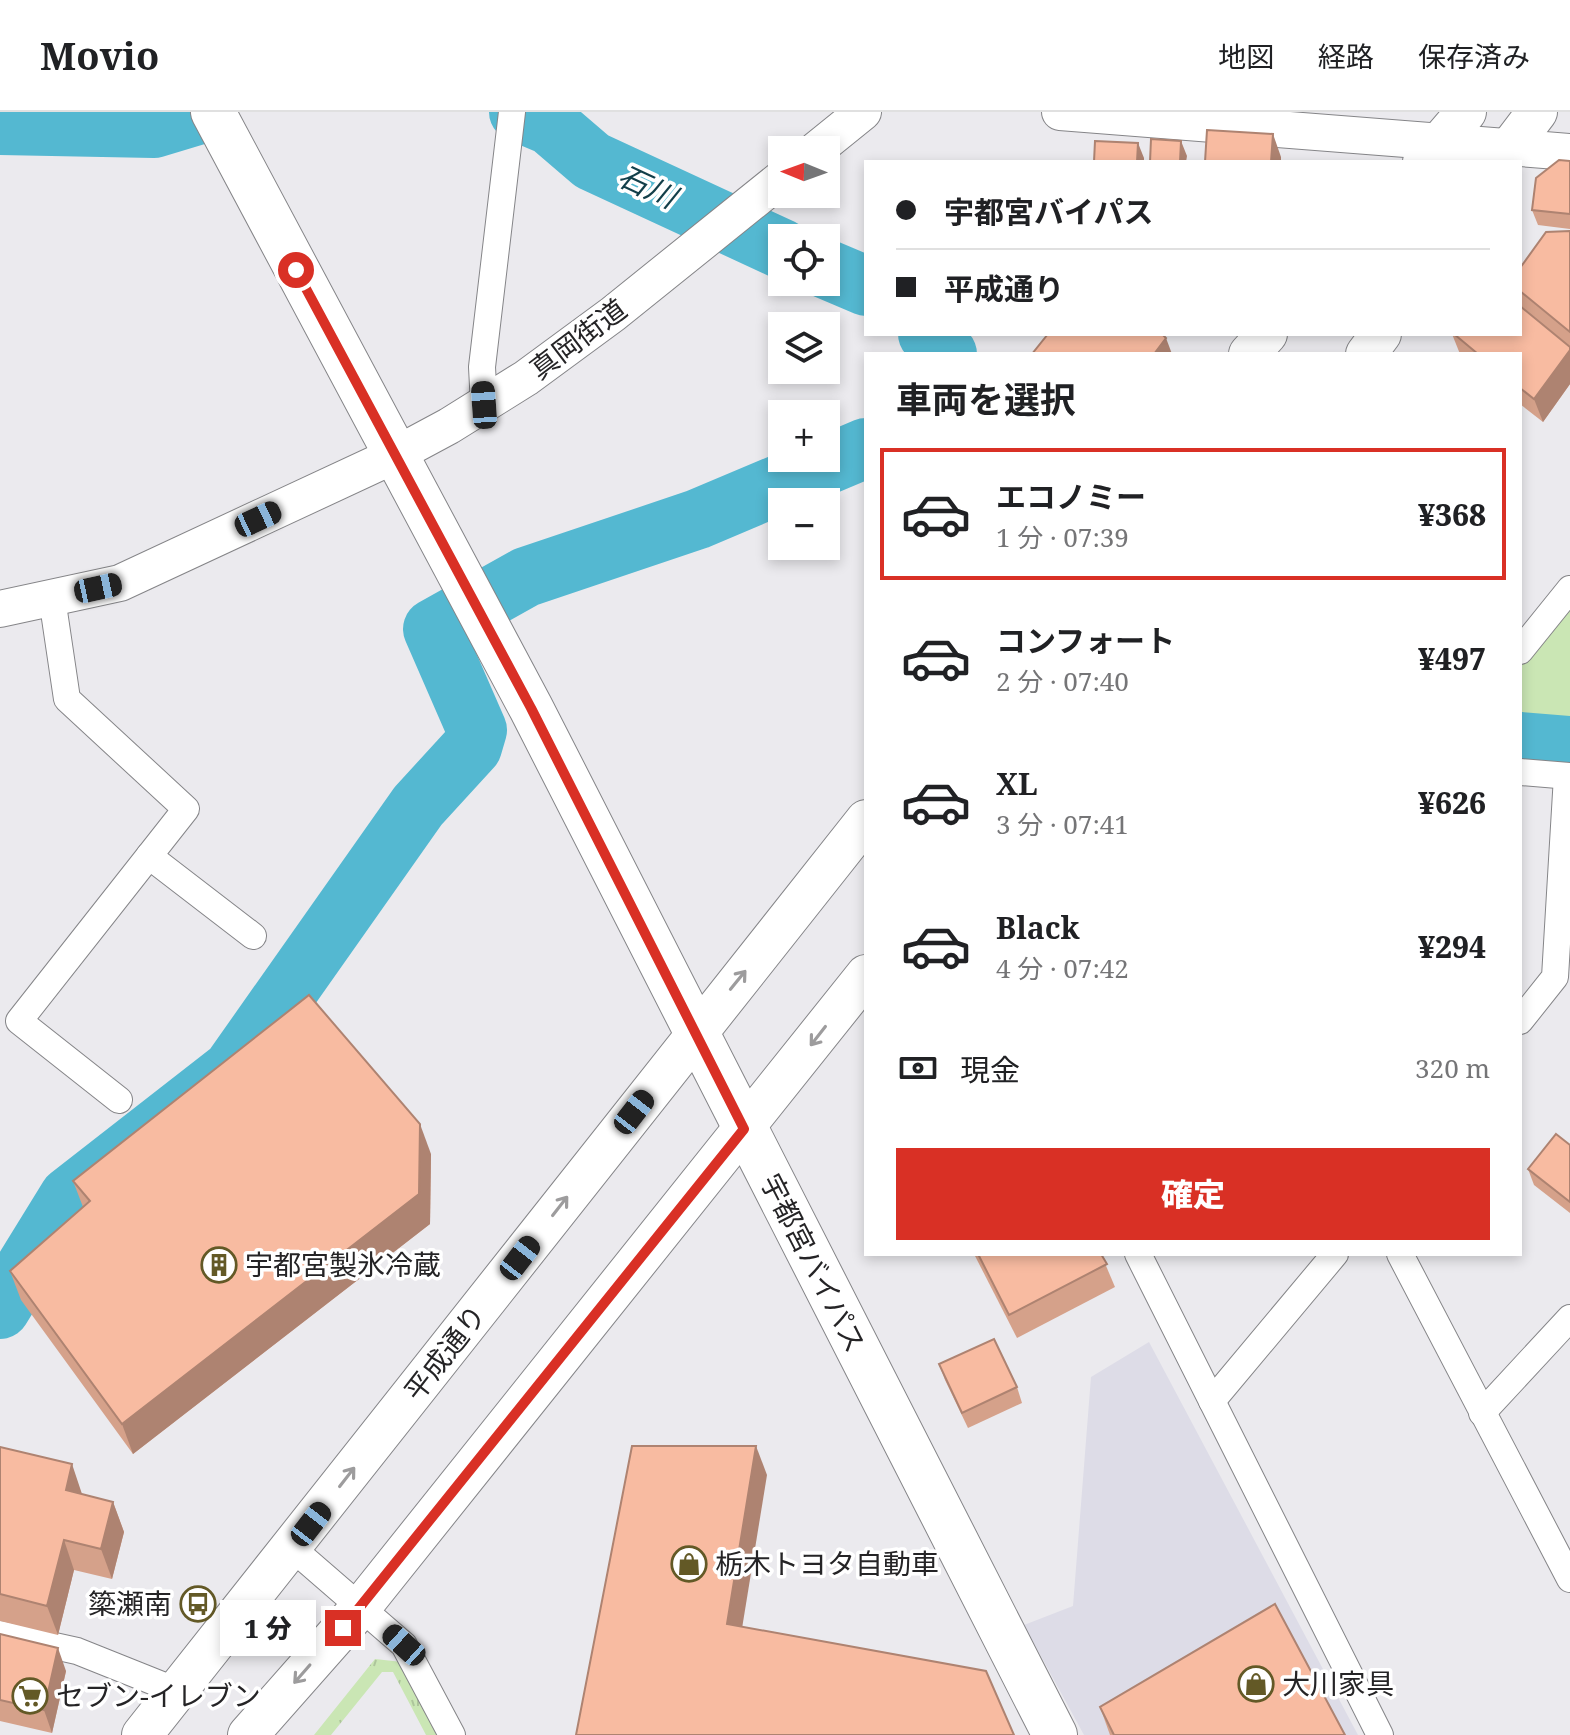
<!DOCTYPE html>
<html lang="ja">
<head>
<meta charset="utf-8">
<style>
	body { margin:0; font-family:"Noto Serif","Noto Sans JP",serif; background:#f6f6f6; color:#202124; height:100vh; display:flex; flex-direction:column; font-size:30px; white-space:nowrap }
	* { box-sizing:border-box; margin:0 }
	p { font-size:26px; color:#757577 }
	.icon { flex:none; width:44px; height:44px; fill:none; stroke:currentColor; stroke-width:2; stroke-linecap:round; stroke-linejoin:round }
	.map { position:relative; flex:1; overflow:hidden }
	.details { position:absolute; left:864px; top:240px; width:658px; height:904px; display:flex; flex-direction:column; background:#fff; border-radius:0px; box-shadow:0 4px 12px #0003 }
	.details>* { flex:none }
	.top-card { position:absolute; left:864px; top:48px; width:658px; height:176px; border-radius:0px; box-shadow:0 4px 12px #0003; display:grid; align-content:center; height:176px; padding:0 32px; background:#fff }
	.needle { width:52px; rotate:271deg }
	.tools { position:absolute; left:768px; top:24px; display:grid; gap:16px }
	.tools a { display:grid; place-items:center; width:72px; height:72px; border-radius:0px; background:#fff; box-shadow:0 4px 12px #0003; font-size:40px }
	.end { position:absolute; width:36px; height:36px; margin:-18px; border:10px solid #d93025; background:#fff; box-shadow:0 0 0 4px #fff }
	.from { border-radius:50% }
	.bubble { position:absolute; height:56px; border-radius:0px; background:#fff; box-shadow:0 4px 12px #0003; font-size:26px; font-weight:800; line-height:56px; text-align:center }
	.car { position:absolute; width:24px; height:48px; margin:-24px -12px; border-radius:10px; box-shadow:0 0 6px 2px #0007; background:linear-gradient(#222 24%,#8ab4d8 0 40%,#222 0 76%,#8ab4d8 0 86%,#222 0) }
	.top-card b { display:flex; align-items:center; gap:28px; height:76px; font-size:30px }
	.top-card b+b { border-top:2px solid #e0e0e0 }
	.top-card i { width:20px; height:20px; background:#202124 }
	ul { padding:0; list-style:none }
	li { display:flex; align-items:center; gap:24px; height:132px; margin:0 16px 12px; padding:0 16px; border:4px solid transparent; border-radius:0px }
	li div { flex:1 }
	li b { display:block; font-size:30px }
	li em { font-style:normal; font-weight:800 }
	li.active { border-color:#d93025 }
	li>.icon { width:72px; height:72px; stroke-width:1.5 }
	h2 { padding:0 32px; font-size:36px; line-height:96px }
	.pay { display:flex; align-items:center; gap:20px; height:88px; padding:0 32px; font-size:30px }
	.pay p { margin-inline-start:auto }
	.button { display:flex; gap:16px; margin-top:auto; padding:16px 32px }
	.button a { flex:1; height:92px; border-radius:0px; background:#d93025; color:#fff; font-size:32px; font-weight:800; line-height:92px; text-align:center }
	header { display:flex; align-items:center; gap:48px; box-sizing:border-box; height:112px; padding:0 40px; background:#fff; border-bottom:2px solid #e0e0e0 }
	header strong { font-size:38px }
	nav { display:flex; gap:44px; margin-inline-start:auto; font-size:28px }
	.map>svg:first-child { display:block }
	.built { fill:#dddce7 }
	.grass { fill:url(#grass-tufts) }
	.green { fill:#cae6b4 }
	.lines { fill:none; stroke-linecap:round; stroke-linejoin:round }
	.river { stroke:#54b8d1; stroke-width:60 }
	.street-casing { stroke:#858588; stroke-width:28 }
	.secondary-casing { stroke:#858588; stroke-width:38 }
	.primary-casing { stroke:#858588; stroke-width:42 }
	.highway-casing { stroke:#858588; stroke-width:46 }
	.street { stroke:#fff; stroke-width:26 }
	.secondary { stroke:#fff; stroke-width:36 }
	.primary { stroke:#fff; stroke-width:40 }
	.highway { stroke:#fff; stroke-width:44 }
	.wall { fill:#d5a18a }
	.shaded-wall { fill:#ae8371 }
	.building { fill:#f8bba1; stroke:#ae8371; stroke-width:2 }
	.oneway { stroke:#9d9c9d }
	.route { stroke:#d93025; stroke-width:10 }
	.labels { text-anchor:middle; stroke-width:7; stroke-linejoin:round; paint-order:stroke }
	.street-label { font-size:28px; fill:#252426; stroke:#fff }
	.poi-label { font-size:28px; fill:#252426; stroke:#fff; text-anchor:start }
	.water-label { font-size:30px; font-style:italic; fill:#123f4a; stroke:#fff }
</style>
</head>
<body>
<header>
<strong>Movio</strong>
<nav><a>地図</a><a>経路</a><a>保存済み</a></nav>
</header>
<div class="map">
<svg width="1570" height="1623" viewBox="0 0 1570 1623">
	<defs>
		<pattern id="grass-tufts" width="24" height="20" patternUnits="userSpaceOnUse" patternTransform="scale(2)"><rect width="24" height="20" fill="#cae6b4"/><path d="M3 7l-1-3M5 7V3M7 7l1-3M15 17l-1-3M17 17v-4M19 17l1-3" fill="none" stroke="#adc59b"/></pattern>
	</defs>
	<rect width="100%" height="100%" fill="#ebeaee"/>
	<polygon class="built" points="1149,1230 1358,1623 1084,1623 1024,1513 1073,1494 1091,1265"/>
	<polygon class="grass" points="375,1547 402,1550 440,1623 426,1623 393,1560 382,1560 331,1623 314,1623"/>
	<polygon class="green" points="1570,493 1570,620 1520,617 1520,555"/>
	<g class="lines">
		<g class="river">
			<polyline points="519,0 550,13 592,49 782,137"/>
			<polyline points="0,13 154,16 207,0"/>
			<polyline points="826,157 866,174"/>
			<polyline points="928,222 947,242"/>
			<polyline points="1520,630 1570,634"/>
			<polyline points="0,1197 69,1085 232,958 418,694 472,635 477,618 433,517 526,465 698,407 866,336"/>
		</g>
		<defs>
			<g id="street">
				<polyline points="484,293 482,255 512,0"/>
				<polyline points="52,486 67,587 186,697 19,909 119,988"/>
				<polyline points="1520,539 1570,477"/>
				<polyline points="1520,660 1570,664"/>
				<polyline points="149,744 253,824"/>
				<polyline points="1520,909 1555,865 1567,664"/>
				<polyline points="1138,1142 1380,1623"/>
				<polyline points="1400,1142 1570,1467"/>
				<polyline points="1212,1289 1335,1142"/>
				<polyline points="1482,1301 1570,1206"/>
				<polyline points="292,1436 404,1533 452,1623"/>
				<polyline points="0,1522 77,1539 177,1579"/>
			</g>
			<g id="secondary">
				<polyline points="1060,0 1570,40"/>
				<polyline points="816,38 863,0"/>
				<polyline points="0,497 120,471 395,343 449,314 526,266 613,202 782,66"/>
			</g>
			<g id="primary">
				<polyline points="1423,50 1466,0"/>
				<polyline points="1499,50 1537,0"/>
				<polyline points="1249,242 1267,222"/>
				<polyline points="1366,242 1381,222"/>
				<polyline points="142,1623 866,708"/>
				<polyline points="248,1623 361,1495 866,863"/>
			</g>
			<polyline id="highway" points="213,0 531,596 1055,1623"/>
		</defs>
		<use href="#street" class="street-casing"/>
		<use href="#secondary" class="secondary-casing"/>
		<use href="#primary" class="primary-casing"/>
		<use href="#highway" class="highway-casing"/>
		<use href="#street" class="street"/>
		<use href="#secondary" class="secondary"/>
		<use href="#primary" class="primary"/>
		<use href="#highway" class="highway"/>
	</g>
	<g class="wall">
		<polygon points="1570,49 1570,117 1538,113 1532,98"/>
		<polygon points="1570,119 1570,272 1543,310 1520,292 1520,242 1460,242 1452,222 1520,222 1520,156"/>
		<polygon points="1570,1033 1570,1101 1534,1073 1528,1057"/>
		<polygon points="431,1042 430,1112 133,1342 21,1188 10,1159 83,1095 73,1069"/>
		<polygon points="974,1142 1101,1142 1115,1175 1017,1226"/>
		<polygon points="939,1252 1017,1275 1022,1291 968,1316 945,1268"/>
		<polygon points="0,1335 82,1382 113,1390 124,1420 112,1467 74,1458 58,1523 0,1509"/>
		<polygon points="0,1522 66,1559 52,1621 0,1609"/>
		<polygon points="1100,1595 1345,1623 1110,1623"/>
	</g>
	<g class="shaded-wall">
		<polygon points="1273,22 1281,45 1281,50 1271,50"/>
		<polygon points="1181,29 1187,44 1186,50 1180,50"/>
		<polygon points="1138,31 1144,46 1144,50 1137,50"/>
		<polygon points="1166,226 1172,242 1154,242"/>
		<polygon points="1570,238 1570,272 1543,310 1534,287"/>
		<polygon points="420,1012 431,1042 430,1112 133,1342 122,1312"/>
		<polygon points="756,1334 767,1363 738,1541 727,1512"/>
		<polygon points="72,1352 82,1382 66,1378"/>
		<polygon points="113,1390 124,1420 112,1467 101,1437"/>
		<polygon points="64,1428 74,1458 58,1523 47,1494"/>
		<polygon points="58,1536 66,1559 52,1621 44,1598"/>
	</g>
	<g class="building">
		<polygon points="1207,18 1273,22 1271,50 1205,50"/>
		<polygon points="1151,27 1181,29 1180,50 1150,50"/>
		<polygon points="1095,29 1138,31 1137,50 1094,50"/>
		<polygon points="1559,48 1570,49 1570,102 1532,98 1536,66"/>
		<polygon points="1570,119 1570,220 1520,179 1520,156 1546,120"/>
		<polygon points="1520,194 1570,235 1570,238 1534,287 1520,276 1520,242 1478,242 1454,222 1520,222"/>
		<polygon points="1048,222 1162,222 1166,226 1154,242 1032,242"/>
		<polygon points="309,883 420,1012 419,1082 122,1312 10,1159 90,1089 73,1069"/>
		<polygon points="1556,1022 1570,1033 1570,1090 1528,1057"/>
		<polygon points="978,1142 1101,1142 1107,1152 1009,1203"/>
		<polygon points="994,1227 1017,1275 962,1301 939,1252"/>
		<polygon points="632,1334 756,1334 727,1512 986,1559 1014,1623 576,1623"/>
		<polygon points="0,1335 72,1352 66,1378 113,1390 101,1437 64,1428 47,1494 0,1482"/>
		<polygon points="1275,1492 1345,1623 1114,1623 1100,1595"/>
		<polygon points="0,1522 58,1536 44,1598 0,1588"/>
	</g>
	<defs><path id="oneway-shaft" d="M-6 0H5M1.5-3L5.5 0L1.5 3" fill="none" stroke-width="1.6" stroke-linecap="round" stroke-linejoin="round" transform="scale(2)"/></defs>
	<g class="oneway">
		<use href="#oneway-shaft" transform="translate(738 868) rotate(-51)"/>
		<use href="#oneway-shaft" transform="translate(818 924) rotate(128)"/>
		<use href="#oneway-shaft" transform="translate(560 1094) rotate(-52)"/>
		<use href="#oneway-shaft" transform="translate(347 1365) rotate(-52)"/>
		<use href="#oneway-shaft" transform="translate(302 1562) rotate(131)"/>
	</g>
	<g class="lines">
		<polyline class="route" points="296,158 531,596 744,1017 343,1516"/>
	</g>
	<defs>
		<symbol id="building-ring" viewBox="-11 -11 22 22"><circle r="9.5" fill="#fff" stroke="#635926" stroke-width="1.5"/><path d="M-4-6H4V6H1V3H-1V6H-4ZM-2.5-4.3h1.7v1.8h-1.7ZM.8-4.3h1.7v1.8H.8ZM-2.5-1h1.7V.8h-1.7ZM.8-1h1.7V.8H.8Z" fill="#635926"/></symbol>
		<symbol id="shop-ring" viewBox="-11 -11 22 22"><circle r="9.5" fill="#fff" stroke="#635926" stroke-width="1.5"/><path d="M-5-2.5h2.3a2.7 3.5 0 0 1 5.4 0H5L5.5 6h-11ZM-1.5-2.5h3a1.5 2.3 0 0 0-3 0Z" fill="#635926"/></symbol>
		<symbol id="bus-ring" viewBox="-11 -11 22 22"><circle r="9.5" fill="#fff" stroke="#635926" stroke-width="1.5"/><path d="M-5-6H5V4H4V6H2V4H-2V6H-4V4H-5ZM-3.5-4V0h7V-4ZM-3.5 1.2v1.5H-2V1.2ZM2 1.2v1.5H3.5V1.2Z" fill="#635926"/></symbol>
		<symbol id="supermarket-ring" viewBox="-11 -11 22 22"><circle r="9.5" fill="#fff" stroke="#635926" stroke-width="1.5"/><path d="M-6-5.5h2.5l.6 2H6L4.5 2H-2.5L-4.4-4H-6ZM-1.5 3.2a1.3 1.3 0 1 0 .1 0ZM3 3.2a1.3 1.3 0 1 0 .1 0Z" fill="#635926"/></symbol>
	</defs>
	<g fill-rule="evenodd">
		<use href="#building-ring" x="199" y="1133" width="40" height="40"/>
		<use href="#shop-ring" x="669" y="1432" width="40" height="40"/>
		<use href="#bus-ring" x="178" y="1472" width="40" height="40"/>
		<use href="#shop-ring" x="1236" y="1552" width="40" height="40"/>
		<use href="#supermarket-ring" x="10" y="1564" width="40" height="40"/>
	</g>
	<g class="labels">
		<g class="street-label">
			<text transform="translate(578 227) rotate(-37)" y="10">真岡街道</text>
			<text transform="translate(813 1151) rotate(63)" y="10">宇都宮バイパス</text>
			<text transform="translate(445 1241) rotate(-52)" y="10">平成通り</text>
		</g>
		<g class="poi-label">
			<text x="245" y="1163">宇都宮製氷冷蔵</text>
			<text x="715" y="1462">栃木トヨタ自動車</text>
			<text x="172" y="1502" text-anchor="end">簗瀬南</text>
			<text x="1282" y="1582">大川家具</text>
			<text x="56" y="1594">セブン-イレブン</text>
		</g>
		<g class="water-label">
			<text transform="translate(647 75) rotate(25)" y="10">石川</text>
		</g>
	</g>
</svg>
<div class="tools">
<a><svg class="needle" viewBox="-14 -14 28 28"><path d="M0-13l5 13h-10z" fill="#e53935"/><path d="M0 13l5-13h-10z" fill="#757577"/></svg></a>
<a><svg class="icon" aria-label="locate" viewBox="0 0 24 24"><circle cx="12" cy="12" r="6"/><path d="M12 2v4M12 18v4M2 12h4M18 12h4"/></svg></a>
<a><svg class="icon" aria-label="layers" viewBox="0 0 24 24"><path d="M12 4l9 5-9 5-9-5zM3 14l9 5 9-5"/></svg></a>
<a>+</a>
<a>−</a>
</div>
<i class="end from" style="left:296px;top:158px"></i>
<i class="end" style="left:343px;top:1516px"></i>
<div class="bubble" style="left:220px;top:1488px;width:96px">1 分</div>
<i class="car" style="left:484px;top:293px;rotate:356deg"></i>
<i class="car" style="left:258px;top:407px;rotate:65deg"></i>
<i class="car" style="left:98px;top:476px;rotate:78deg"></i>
<i class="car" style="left:634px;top:1000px;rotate:38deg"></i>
<i class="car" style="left:520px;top:1146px;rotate:38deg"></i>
<i class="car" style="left:311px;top:1412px;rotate:38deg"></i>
<i class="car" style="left:404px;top:1533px;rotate:312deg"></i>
<div class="top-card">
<b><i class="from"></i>宇都宮バイパス</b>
<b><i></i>平成通り</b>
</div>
<section class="details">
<h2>車両を選択</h2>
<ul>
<li class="active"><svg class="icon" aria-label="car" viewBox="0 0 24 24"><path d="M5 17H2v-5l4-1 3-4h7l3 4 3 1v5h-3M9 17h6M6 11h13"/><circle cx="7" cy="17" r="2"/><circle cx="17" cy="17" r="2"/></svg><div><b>エコノミー</b><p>1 分 · 07:39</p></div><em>¥368</em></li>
<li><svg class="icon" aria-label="car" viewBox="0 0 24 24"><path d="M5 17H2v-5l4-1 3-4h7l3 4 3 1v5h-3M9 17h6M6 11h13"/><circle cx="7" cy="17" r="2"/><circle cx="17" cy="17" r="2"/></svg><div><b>コンフォート</b><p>2 分 · 07:40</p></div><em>¥497</em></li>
<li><svg class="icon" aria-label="car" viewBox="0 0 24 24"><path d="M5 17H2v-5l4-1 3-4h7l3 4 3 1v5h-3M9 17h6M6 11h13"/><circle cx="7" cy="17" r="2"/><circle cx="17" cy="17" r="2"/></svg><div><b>XL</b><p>3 分 · 07:41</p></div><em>¥626</em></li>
<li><svg class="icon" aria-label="car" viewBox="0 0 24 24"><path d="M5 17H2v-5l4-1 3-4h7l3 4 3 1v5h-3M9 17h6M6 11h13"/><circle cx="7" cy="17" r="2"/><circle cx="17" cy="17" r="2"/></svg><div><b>Black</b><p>4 分 · 07:42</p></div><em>¥294</em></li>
</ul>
<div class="pay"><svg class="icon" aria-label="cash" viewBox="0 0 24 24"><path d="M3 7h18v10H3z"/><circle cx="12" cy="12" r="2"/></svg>現金<p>320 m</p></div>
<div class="button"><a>確定</a></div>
</section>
</div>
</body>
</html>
